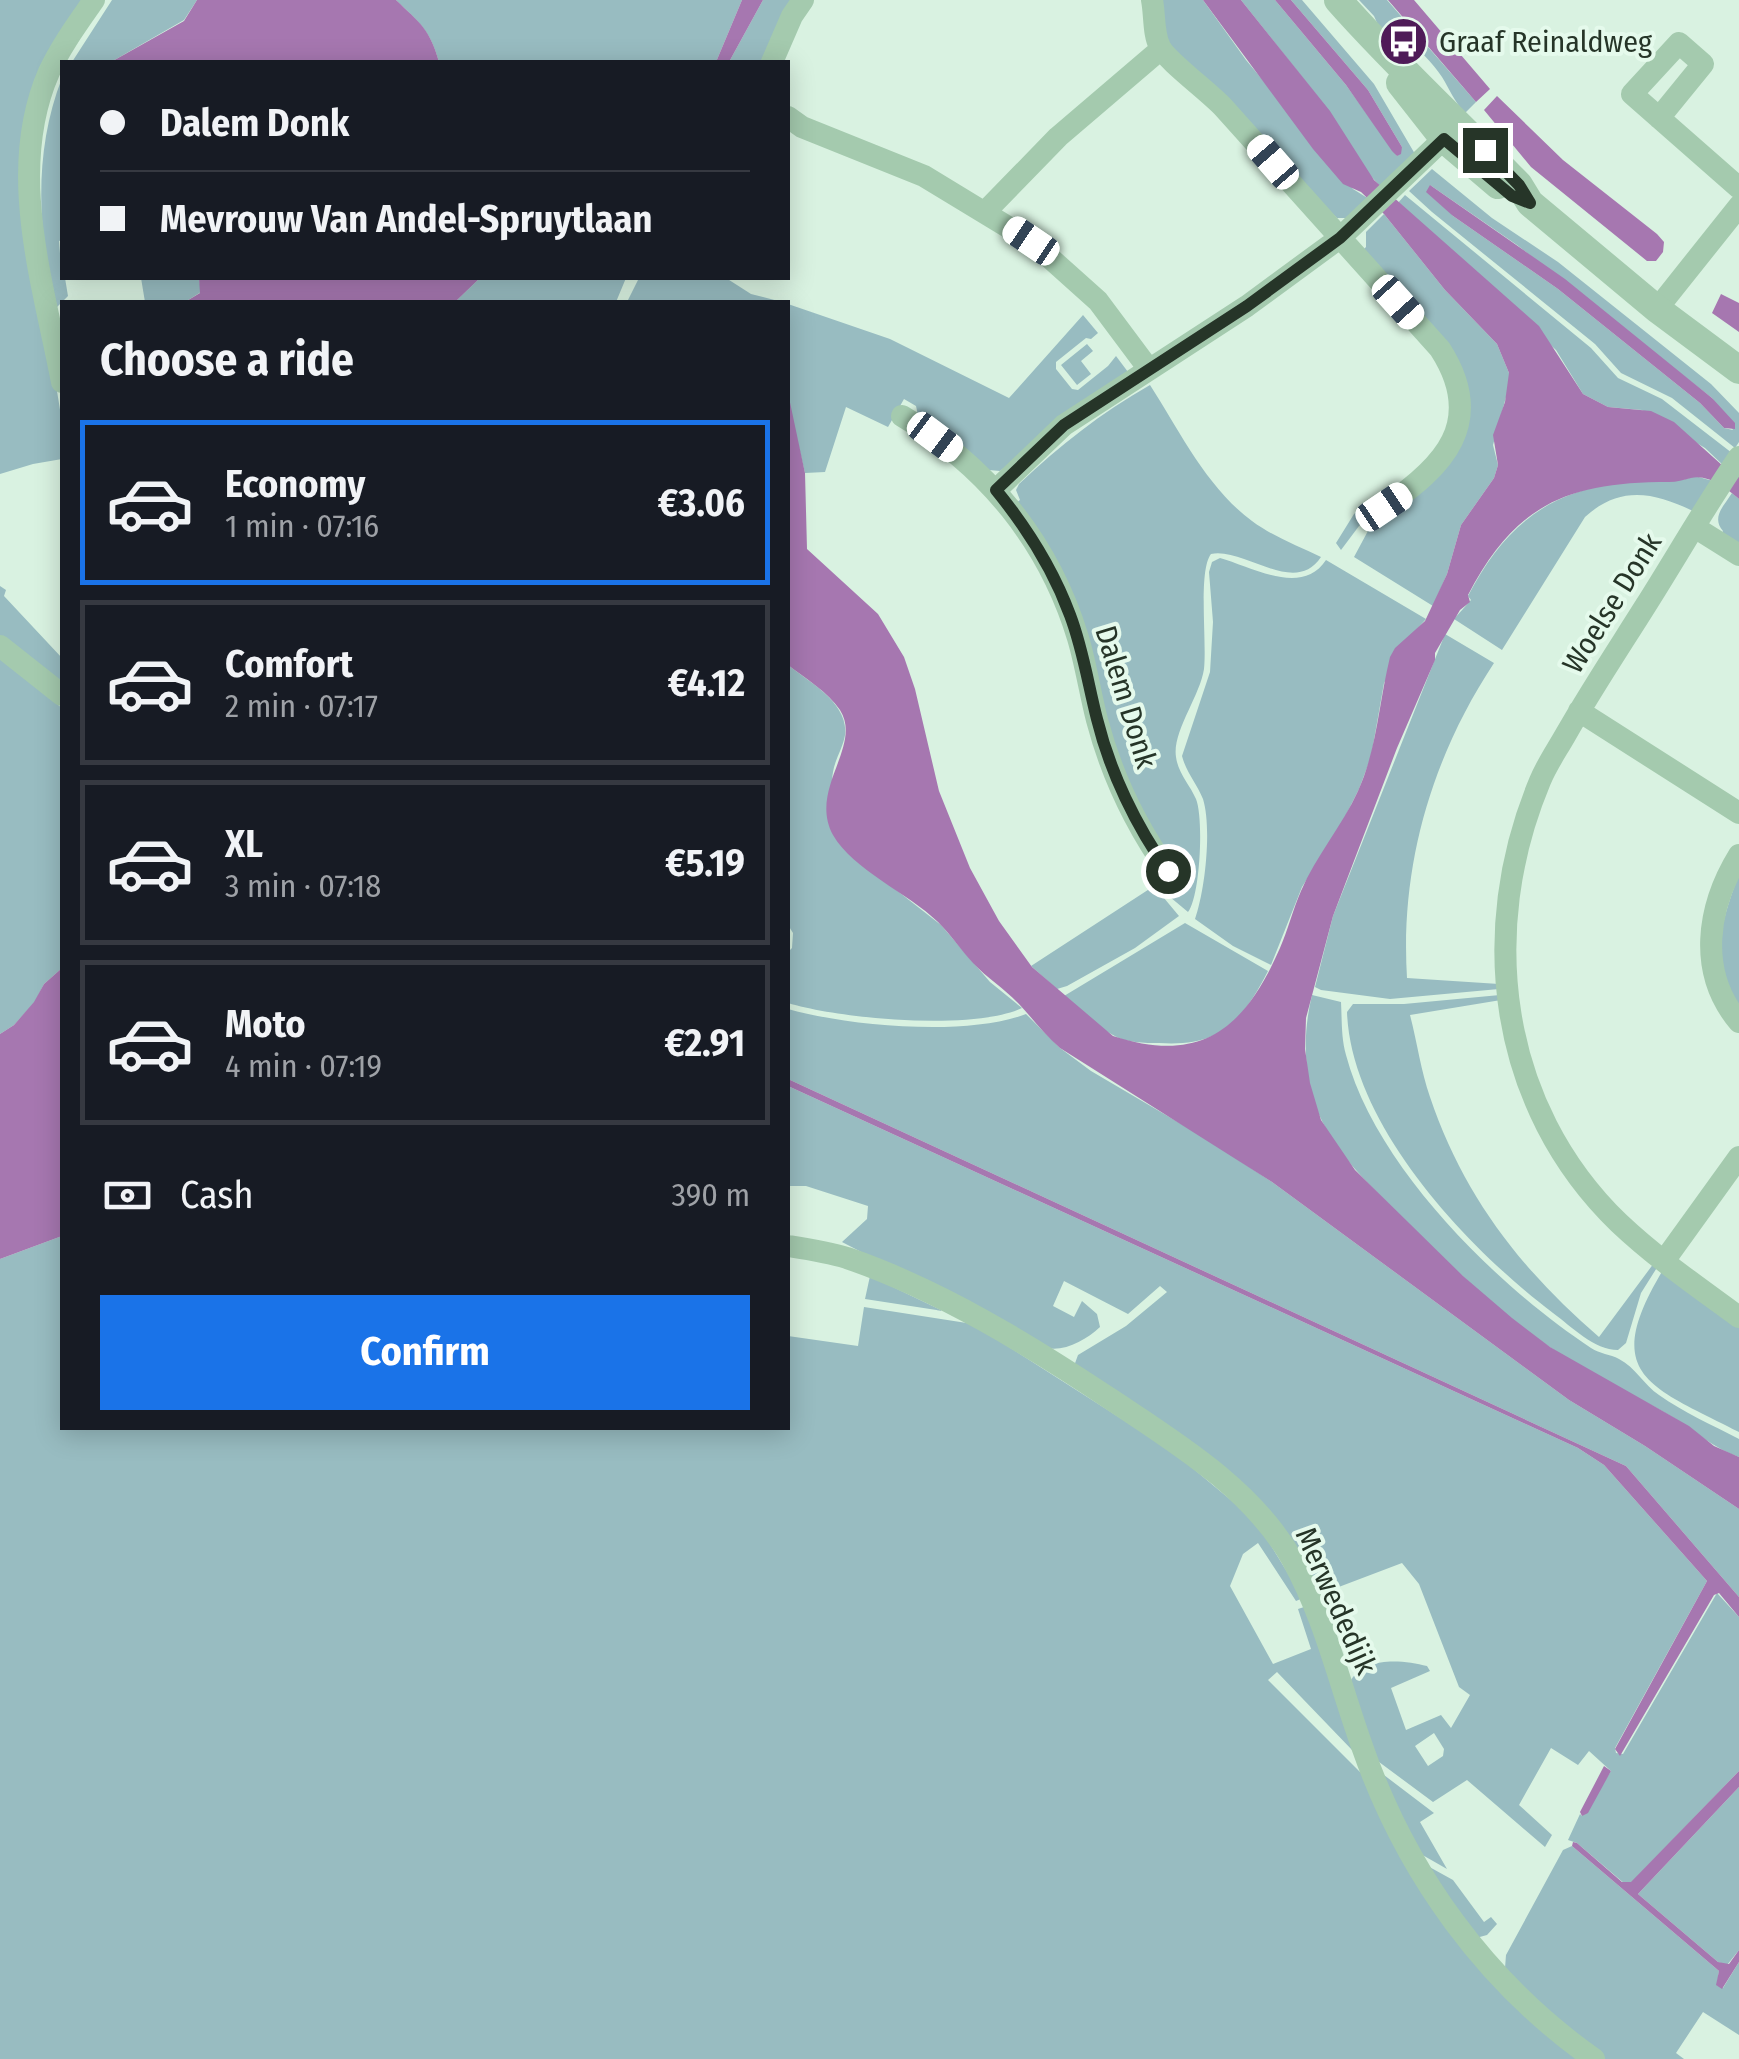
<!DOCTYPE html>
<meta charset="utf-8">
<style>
body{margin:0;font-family:"Fira Sans Condensed",sans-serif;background:#242831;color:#f1f3f6;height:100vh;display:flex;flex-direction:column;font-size:38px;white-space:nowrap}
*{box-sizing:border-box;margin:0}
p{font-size:32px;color:#9ea1a6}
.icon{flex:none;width:55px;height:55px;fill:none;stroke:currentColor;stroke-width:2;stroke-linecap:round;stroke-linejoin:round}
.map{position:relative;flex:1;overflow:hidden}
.panel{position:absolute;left:60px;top:300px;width:730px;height:1130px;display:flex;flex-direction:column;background:#171b24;border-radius:0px;box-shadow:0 5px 25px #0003}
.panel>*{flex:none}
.hud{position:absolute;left:60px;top:60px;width:730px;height:220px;border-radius:0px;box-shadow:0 5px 25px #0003;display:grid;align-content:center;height:220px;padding:0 40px;background:#171b24}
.end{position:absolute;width:45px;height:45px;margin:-22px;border:12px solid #263528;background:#fff;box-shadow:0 0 0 5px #fff}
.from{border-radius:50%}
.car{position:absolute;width:30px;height:60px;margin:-30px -15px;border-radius:12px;box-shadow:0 0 8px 2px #0007;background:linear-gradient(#fff 24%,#345 0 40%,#fff 0 76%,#345 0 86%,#fff 0)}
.hud b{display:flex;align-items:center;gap:35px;height:95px;font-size:38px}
.hud b+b{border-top:2px solid #363941}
.hud i{width:25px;height:25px;background:#f1f3f6}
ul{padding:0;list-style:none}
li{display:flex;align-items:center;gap:30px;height:165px;margin:0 20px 15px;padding:0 20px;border:5px solid #363941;border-radius:0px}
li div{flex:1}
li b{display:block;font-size:38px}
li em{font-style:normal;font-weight:700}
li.on{border-color:#1a73e8}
li>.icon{width:90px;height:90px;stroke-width:1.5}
h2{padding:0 40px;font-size:45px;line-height:120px}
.pay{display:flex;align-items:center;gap:25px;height:110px;padding:0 40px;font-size:38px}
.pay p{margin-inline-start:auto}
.button{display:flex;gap:20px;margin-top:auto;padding:20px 40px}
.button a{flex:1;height:115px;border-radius:0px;background:#1a73e8;color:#fff;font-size:40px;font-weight:700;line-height:115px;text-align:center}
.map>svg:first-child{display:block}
</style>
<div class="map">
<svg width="1739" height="2059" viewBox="0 0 1739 2059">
<rect width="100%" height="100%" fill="#d9f2e1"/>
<path fill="#98bcc1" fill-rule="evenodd" d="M0,0H87L29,110L45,317L62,422V459L33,464L0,474Z
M112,0H197L184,20L111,62H72Z
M396,0H742L716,62H439C430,30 420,23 396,0Z
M763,0H792L764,62H729Z
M1160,0H1203L1246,60L1353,189L1369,199L1347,218H1337L1167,44Z
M1241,0H1275L1346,85L1397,156L1402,147L1368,90L1291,0H1302L1374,84L1415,154L1381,187L1367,172L1329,111Z
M1359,0H1387L1476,102L1465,113C1454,101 1450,90 1442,77C1432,62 1419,50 1407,38L1400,43L1383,36L1374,16Z
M62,78V240L59,241L62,278H65L68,296L55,309C38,232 33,152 62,78Z
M1432,169L1492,218L1558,262L1711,384L1739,413V442L1735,448L1672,398L1621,373L1595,344L1432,212L1409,191ZM1430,185L1517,245L1712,398L1733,430L1724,428L1700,403L1558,289L1453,216Z
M1405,195L1591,348L1618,378L1662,399L1732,453L1724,466L1705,448L1642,410L1608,407L1583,394L1556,350L1397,204Z
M1384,214L1445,290L1497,344L1509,373V386L1493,445L1498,465L1494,478L1461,525L1447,574L1433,606L1354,557L1369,529L1413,496L1467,395L1362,251L1366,247V232Z
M141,278H199L201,292L185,302H145Z
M480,278H626L616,302H455Z
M639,278H726L751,294L782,302H627Z
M788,304L890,339L1009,398L1083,315L1098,333L1091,339L1086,338L1056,362V369L1072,389L1078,390L1108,366L1116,356L1128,372L1000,471L989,470L918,415L916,406L904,399L888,427L846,407L825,472L805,473L789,405Z
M1087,344L1093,351L1081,361L1091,374L1077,385L1061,365Z
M1150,385C1179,430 1207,488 1252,521C1272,536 1298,546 1321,557C1295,597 1244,547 1211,554C1198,571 1207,641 1204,669C1200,696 1172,732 1176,757C1178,773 1190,785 1196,799C1204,819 1200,897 1188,912L1170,897L1160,882L1181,868L1174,856L1165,854L1137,803L1016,503L1020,500L1016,490L1019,484C1060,445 1101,413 1150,385Z
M1695,476L1713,481L1695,512C1656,493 1621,484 1585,517L1502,650L1454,619L1471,600L1468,596C1503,528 1548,490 1625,482C1650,479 1672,485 1695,476Z
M1732,493L1739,499V547L1721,535L1723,531C1711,517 1724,506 1732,493Z
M1374,498L1379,508L1359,526L1341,550L1336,543L1354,514Z
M1220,558C1252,567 1302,597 1326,560L1426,619L1408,639L1384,683L1371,757L1359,789L1340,827L1302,887L1271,965L1233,946L1195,919C1205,891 1212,828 1203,799C1197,784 1186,772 1182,756L1210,672L1213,622L1209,572L1212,562Z
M0,586L6,590L4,596L62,658V691L0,641Z
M1445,634L1494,663C1432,757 1400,865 1407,978L1499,984V989L1390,999L1321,990L1315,987L1333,916Z
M0,659L62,708V968L44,984L35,1002L14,1025L0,1034Z
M788,665C809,682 849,703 845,735C843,748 835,759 833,772C829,790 841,830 845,850L941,925L990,982L1022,1008C972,1031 841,1019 788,1003V952L792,948L793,933L788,925Z
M1739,874V1009C1708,961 1721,922 1739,874Z
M1154,886L1179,916L1135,948L1067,986L1057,989L1031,966Z
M1185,923L1268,971C1241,1023 1220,1047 1159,1043C1145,1043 1126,1043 1113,1035C1095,1026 1079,1009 1064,996Z
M1312,995L1341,1002C1342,1020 1341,1037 1346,1055C1375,1166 1498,1287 1591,1348C1600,1354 1610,1354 1619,1359C1635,1367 1644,1385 1659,1395C1683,1412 1712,1425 1739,1439V1457C1714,1449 1696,1431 1674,1418C1633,1394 1588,1373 1548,1346C1494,1309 1446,1261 1400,1215C1371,1186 1340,1158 1322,1121C1303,1082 1302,1036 1312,995Z
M1500,995L1501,1000L1410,1015C1417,1042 1421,1071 1430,1097C1463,1195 1521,1270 1599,1337L1654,1263L1658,1266L1641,1293L1626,1343L1618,1350C1594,1350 1572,1327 1553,1313C1467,1248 1351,1125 1347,1012L1353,1004H1404Z
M788,1009C848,1026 967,1037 1026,1014L1060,1048L1091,1071L1205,1138L1272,1182L1569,1400L1645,1446L1739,1509V1597L1626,1466L788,1079Z
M788,1086L1578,1448L1604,1465L1707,1581L1615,1748L1616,1753L1623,1754L1717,1593L1739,1617V1771L1632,1882L1625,1884L1577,1843L1568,1840L1580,1814L1582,1816L1611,1771L1589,1751L1578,1765L1551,1748L1519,1805L1552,1835L1545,1847L1467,1780L1433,1802L1375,1759L1351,1680C1366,1656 1403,1660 1427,1666L1430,1671L1391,1688L1406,1730L1441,1715L1451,1728L1470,1695L1459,1687L1419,1584L1402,1563L1315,1596L1289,1537L1074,1366L1078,1355L1126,1326L1167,1292L1160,1286L1128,1314L1064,1281L1053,1306L1074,1317L1082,1301L1097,1314L1100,1327C1086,1340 1065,1352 1046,1348L842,1242L867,1219L868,1206L806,1186H788ZM1434,1733L1444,1749L1443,1756L1428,1766L1415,1746Z
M62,1236V1428H788V1336L858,1346L864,1307L973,1324L1172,1451L1256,1521L1303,1598L1296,1601L1258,1543L1243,1554L1230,1586L1273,1664L1311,1649L1298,1609L1307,1606L1353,1751L1277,1672L1268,1680L1366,1778L1393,1835L1577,2059H0V1259Z
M1663,1270L1739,1325V1432C1650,1386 1599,1376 1663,1270Z
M870,1276L943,1311L865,1299Z
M1380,1772L1434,1813L1420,1822L1447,1869L1419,1853Z
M1739,1787V1950L1727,1965L1718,1962L1638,1894Z
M1572,1846L1719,1971L1717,1985L1723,1988L1739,1962V2035L1703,2012L1676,2053L1684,2059H1605L1558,2022L1505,1968L1506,1955L1563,1850Z
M1424,1864L1453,1880L1484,1922L1491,1917L1497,1924L1487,1935L1476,1938Z"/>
<path fill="#a677b0" d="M197,0H396C420,23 430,29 439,62H111L184,21Z
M742,0H763L729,62H716Z
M1203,0H1241L1330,111L1374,180L1539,326L1583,394L1608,407L1651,411L1674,422L1723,466L1739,475V499C1726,488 1708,474 1691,478C1683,480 1677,482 1669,482C1569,482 1516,503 1468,595L1470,602L1460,610L1435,653V660L1397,748L1333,916L1306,1018L1305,1049L1310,1083L1321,1120L1355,1170L1463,1276L1512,1318L1550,1347L1689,1426L1714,1446L1739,1457V1509L1645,1446L1569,1400L1272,1182L1060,1048C1044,1034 1033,1019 1019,1004C1005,989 987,978 973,963C961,950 951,935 938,922C908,893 853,870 833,835C808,789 863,746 840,710C828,692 805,678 788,665V393L805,473L807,549L878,614L904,657L915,689L939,791L970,868L999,921L1032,967L1113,1036C1202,1065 1245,1028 1280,948C1288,930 1293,909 1301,891C1316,856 1342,826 1358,791C1377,749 1379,702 1390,657L1395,648L1425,621L1447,574L1461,525L1494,478L1498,465L1493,435L1505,402L1509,373L1497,344L1445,290L1384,214L1361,192L1343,184L1313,149Z
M1275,0H1291L1368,90L1402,147L1401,154L1397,156L1392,151L1346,85Z
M1388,0H1414L1490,89L1476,102Z
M1497,96L1563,160L1657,234L1664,242L1663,252L1656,261H1647L1531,167L1484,110Z
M1430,185L1565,279L1712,398L1735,423V429L1724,428L1700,403L1558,289L1453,216L1426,192Z
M199,278H480L455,302H185L200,293Z
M1721,294L1739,303V332L1712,313Z
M62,968V1236L0,1259V1034L14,1025L34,1002L44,984Z
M788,1079L1626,1466L1739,1597V1617L1719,1593L1714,1595L1620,1756L1615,1749L1707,1581L1604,1465L1578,1448L788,1086Z
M1604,1766L1611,1771L1588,1813L1582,1816L1580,1812Z
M1739,1771V1787L1638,1894L1718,1962L1729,1964L1739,1950V1962L1722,1989L1716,1985L1719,1971L1572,1846L1573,1842L1577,1843L1622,1882H1631Z"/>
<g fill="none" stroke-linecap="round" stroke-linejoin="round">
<path stroke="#a4caae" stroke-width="22" d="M1152,0C1155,15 1153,34 1160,47C1166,60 1209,92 1223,107L1440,349C1487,422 1444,467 1384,507
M772,62L792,16L803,0
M788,117L802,127L924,176L1031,241L1098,301L1148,368
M1659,118L1703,64L1679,43L1632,94L1739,188
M986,211L1058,137L1161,49
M1657,309L1739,206
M62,382C43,282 6,170 49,72C61,46 78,23 94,0
M902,416C987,466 1049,542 1078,638C1086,665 1090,693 1097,720C1111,773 1136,826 1168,871
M1739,457C1706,505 1677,556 1646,605C1619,648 1591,690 1566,734C1557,750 1547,764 1540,781C1477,931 1498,1106 1619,1223C1656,1258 1698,1287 1739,1317
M996,490L1064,425L1247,306L1341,237L1455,128
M1696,528L1739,555
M0,646L62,695
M1579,711L1739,813
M1739,855C1707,907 1697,972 1739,1022
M788,1246C807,1249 827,1252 847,1258C940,1290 1031,1346 1112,1400C1178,1444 1252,1489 1292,1559C1325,1618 1340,1686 1363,1749C1407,1874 1486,1983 1594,2059
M1664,1261L1739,1157"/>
<path stroke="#a4caae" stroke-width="28" d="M1338,0C1395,65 1459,123 1519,185L1530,203L1657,309L1739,370
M1400,83L1444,139L1498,185"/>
</g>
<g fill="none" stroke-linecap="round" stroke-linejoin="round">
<path stroke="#263528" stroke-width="12" d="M1168,871C1136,826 1110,772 1097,719C1088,684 1083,649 1070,615C1053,569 1027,528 996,490L1064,425L1247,306L1340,238L1444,139L1512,196L1530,203L1519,185L1485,150"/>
</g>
<defs>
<symbol id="bus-disc" viewBox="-11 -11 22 22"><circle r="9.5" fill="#4f1b58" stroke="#e5faec"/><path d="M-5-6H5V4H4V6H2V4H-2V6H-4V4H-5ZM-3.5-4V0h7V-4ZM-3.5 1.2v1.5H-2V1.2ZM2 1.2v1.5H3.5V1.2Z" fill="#fff"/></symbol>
</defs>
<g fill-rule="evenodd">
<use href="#bus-disc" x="1376" y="14" width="55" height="55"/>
</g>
<g text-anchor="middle" stroke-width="8" stroke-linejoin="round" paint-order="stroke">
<g font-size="30" fill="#263528" stroke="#e5faec" text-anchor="start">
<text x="1439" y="52">Graaf Reinaldweg</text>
</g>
<g font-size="30" fill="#263528" stroke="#e5faec">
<text transform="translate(1612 603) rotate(-58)" y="10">Woelse Donk</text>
<text transform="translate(1126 697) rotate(73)" y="10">Dalem Donk</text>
<text transform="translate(1336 1601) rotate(66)" y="10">Merwededijk</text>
</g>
</g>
</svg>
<i class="end from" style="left:1168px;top:871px"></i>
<i class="end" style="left:1485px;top:150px"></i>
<i class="car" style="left:1273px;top:162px;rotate:319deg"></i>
<i class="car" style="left:1031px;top:241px;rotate:304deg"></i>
<i class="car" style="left:1398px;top:302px;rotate:138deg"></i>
<i class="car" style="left:935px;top:437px;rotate:127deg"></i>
<i class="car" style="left:1384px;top:507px;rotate:56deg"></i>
<div class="hud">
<b><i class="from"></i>Dalem Donk</b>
<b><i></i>Mevrouw Van Andel-Spruytlaan</b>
</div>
<section class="panel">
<h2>Choose a ride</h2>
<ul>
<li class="on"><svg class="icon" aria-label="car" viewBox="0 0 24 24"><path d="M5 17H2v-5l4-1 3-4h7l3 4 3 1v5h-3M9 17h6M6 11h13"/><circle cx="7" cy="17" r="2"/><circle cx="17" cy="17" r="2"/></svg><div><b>Economy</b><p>1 min · 07:16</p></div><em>€3.06</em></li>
<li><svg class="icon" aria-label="car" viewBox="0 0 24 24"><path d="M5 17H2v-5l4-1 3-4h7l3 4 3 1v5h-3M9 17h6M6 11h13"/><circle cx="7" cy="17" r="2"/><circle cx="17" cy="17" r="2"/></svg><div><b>Comfort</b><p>2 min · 07:17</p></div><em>€4.12</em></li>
<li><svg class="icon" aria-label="car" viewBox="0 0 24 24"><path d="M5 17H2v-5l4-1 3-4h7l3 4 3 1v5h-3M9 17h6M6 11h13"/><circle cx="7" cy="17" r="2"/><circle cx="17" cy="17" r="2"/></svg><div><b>XL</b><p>3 min · 07:18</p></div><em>€5.19</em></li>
<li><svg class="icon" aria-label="car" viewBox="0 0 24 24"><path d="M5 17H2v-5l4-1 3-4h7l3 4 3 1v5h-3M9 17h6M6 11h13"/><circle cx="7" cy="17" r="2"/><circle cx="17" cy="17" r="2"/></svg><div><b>Moto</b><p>4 min · 07:19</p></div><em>€2.91</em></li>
</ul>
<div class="pay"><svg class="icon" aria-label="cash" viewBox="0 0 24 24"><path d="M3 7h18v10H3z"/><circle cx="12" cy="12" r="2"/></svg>Cash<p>390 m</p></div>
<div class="button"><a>Confirm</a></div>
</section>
</div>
